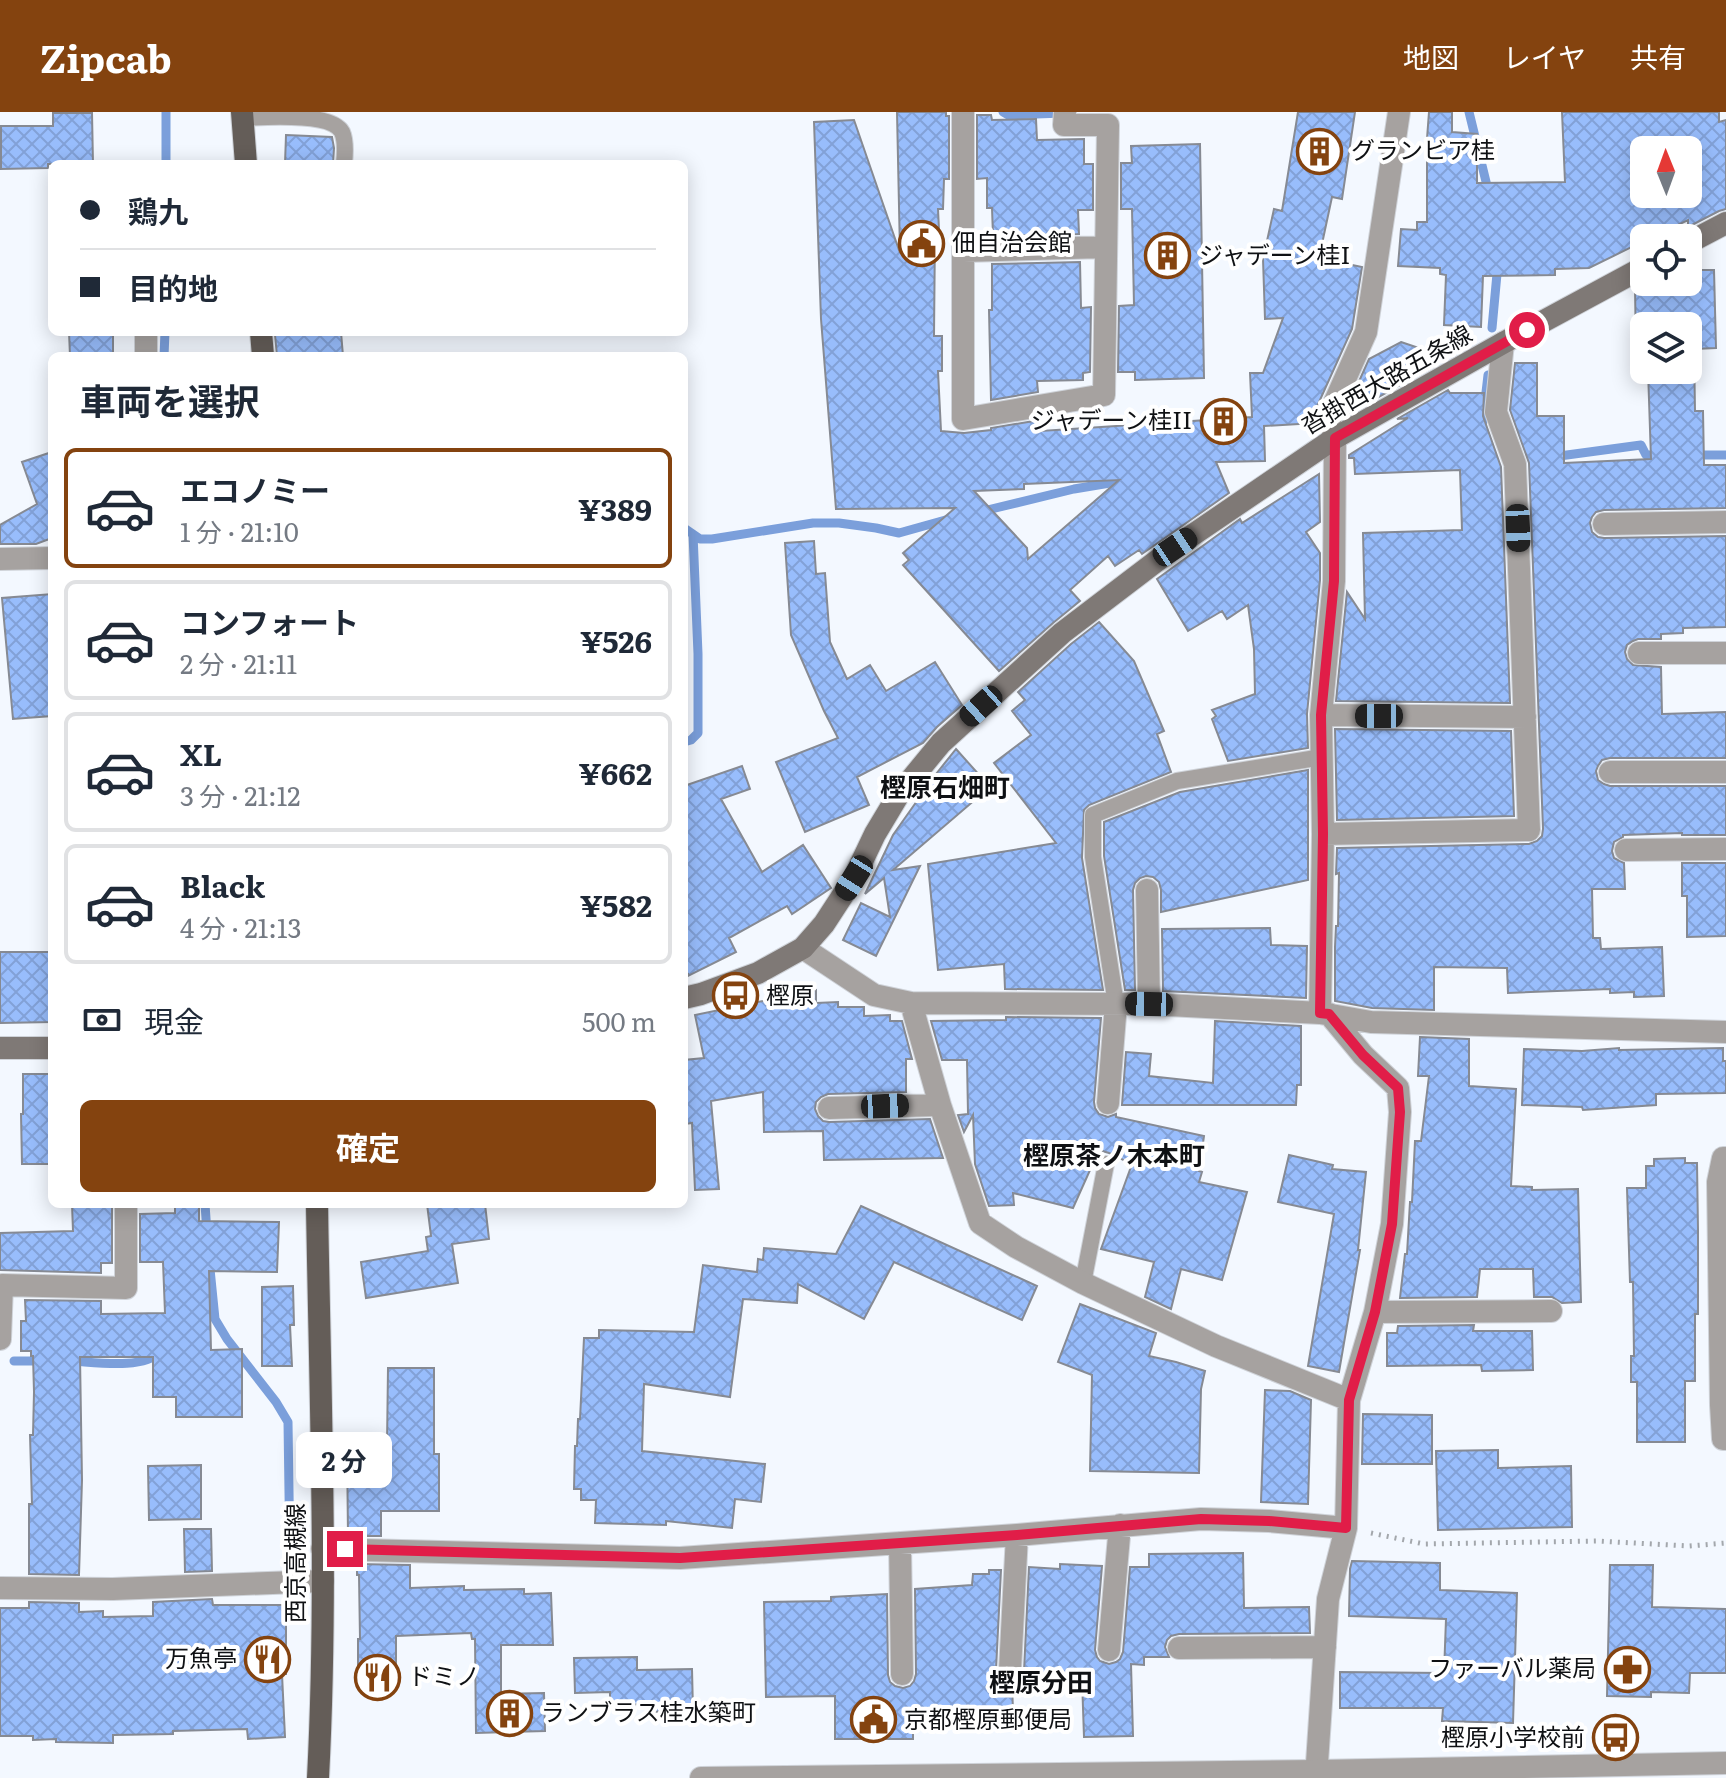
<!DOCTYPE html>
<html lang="ja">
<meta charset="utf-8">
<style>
body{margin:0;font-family:Literata,"Noto Sans JP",serif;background:#f2f2f3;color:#1f2937;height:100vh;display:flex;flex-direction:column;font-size:30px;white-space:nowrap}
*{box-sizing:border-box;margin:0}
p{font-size:26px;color:#747a83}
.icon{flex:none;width:44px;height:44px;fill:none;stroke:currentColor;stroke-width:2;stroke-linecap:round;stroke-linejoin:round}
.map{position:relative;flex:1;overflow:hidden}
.side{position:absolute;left:48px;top:240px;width:640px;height:856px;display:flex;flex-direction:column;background:#fff;border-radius:12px;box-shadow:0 4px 20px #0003}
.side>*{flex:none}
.banner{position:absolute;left:48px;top:48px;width:640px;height:176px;border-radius:12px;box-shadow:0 4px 20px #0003;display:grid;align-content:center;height:176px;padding:0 32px;background:#fff}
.needle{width:52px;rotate:359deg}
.buttons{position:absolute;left:1630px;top:24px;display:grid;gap:16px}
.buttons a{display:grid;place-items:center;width:72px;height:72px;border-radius:12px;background:#fff;box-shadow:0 4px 20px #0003;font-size:40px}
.end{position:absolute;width:36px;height:36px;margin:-18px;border:10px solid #e11d48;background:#fff;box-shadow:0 0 0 4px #fff}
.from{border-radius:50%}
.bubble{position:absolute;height:56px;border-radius:12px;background:#fff;box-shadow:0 4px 20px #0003;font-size:26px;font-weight:700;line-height:56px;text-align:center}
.car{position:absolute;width:24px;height:48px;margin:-24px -12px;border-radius:10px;box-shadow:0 0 6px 2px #0007;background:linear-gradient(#222 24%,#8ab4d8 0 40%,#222 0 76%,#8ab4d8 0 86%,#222 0)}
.banner b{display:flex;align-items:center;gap:28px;height:76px;font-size:30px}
.banner b+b{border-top:2px solid #e0e1e3}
.banner i{width:20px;height:20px;background:#1f2937}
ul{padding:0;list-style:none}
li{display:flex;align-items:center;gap:24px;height:120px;margin:0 16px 12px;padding:0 16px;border:4px solid #e0e1e3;border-radius:12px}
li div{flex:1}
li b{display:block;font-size:30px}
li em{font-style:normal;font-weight:700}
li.current{border-color:#84430f}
li>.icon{width:72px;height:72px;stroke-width:1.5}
h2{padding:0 32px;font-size:36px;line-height:96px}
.pay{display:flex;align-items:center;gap:20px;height:88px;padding:0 32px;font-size:30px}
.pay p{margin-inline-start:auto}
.button{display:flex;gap:16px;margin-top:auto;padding:16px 32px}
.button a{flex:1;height:92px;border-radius:12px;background:#84430f;color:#fff;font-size:32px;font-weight:700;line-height:92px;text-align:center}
header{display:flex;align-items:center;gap:48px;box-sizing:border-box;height:112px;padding:0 40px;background:#84430f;color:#fff}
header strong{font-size:38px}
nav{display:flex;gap:44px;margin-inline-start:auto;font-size:28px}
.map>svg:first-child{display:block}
</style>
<header>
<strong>Zipcab</strong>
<nav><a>地図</a><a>レイヤ</a><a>共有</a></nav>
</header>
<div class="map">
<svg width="1726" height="1666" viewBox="0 0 1726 1666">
<defs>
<pattern id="building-cross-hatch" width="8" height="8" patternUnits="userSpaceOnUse" patternTransform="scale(2)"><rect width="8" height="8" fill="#98bdfc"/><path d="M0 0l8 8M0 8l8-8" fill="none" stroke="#82a1d7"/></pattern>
</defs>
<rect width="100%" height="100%" fill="#f3f8ff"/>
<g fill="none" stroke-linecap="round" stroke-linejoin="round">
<path stroke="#7b9fdb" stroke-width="9" d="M1003,0L1008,3L1063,1
M1469,0L1489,82
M166,52V0
M1492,216L1498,151
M164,244L165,220
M1482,315L1488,263
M1693,343H1726
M1552,345L1641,333L1646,343H1662
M979,400L1074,377L1128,368
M684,416L700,427H712L813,411H839L876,416L899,421L949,407
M684,630L691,628L698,621V542L693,422
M205,1092L207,1121
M209,1147L215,1207L227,1227L276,1290L288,1310L290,1449
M14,1249H43
M70,1249C94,1250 143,1258 160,1240"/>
</g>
<path fill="url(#building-cross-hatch)" stroke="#868a93" stroke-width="2" fill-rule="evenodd" d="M897,0H946V4H949V67H944L943,97H938L939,118H935L934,224H942V259H938L941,319L964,321L991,318V316L1040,308L1041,319L1252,305L1250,261H1263L1283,206L1265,207L1263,147L1274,97L1282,99L1298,0H1355L1342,87L1332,85L1319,146L1362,155L1352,217L1315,299V311L1264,314L1265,349L1216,350L1229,381L1142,442L1139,438L1115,454L1108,444L1070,478L1080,489L1053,511L999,559L903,453L909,448L903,441L955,396L836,397L821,207L814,10L854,8L900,141ZM1119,368L1028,447L1027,436L974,379L1024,377V372Z
M1429,0H1452V20L1477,22V71L1565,70L1562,0H1719V10L1726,8V97L1719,99L1688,115V108L1651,126H1644V129L1589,156L1555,157V163L1483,164L1481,215L1444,213L1446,163L1440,162V156L1398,154L1401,117L1417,118V110H1427V40H1426ZM1644,38H1688V82H1644Z
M53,1H92L93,52H48V56L1,57V14H53Z
M977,3H991L992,8L1036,7L1037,28L1084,27V52H1093V98H1078L1079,122L993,124L992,96H987V66L977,67Z
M286,23L332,25L334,36L333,52H285Z
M1200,32L1204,266L1135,268V260H1118L1119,194L1134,193L1132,97H1121V51H1132L1131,34Z
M1080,150L1081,196L1091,195L1090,260L1083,261V268L1037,269L1038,280L991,288L989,198H992V152Z
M1688,158H1714L1716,236L1694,237L1695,299H1703L1704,353H1726V396L1604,398L1596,400L1592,405L1590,411L1592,420L1598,425L1604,426L1726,424V515L1683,516V521L1661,522V527H1638L1633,529L1627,533L1625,540L1627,547L1633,553L1661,555L1662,602L1726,600V646H1610L1602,648L1598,654L1596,659L1598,668L1604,672L1610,674H1726V723H1682V721L1623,723V725L1614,730L1612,739L1614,746L1624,751L1625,777H1592L1593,826H1600L1601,837L1662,835L1664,884L1634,885V880L1610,881V877L1508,881L1507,856L1434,855V898L1372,896L1335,889V835L1336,814H1338L1339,761L1336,762L1337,736L1529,732L1537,729L1542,724L1543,717L1529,351L1510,298L1515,251H1537V304H1564V351L1651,347L1648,258H1688V214H1644V237H1636L1635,176L1646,170H1688Z
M69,220H113V244H70Z
M317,220H341L343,244H277L275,223Z
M1401,230L1425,238L1434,254L1343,305L1369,247Z
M1448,278L1450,281H1484L1483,304L1501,355L1510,591L1336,589L1347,480L1365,507L1363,421L1462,418L1460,358L1355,362L1354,346H1349V343L1408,306L1397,307Z
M52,340V426L36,432H0V413L37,392L22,350Z
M1319,362L1320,410L1306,420L1320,441V468L1307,602L1308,636L1228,649L1212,607L1216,604L1212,598L1255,582L1254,537L1248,493L1227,507L1222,499L1188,519L1157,467L1240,407L1242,411Z
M814,429L816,462L825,461L830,530L847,567L870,553L886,579L935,550L962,593L937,615L923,631L857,665L869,693L805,720L776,650L838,626L824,599L791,523L785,431Z
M52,482V604L13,607L2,486Z
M1099,510L1134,549L1164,619L1157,622L1171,660L1089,693L1084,698L1082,746L1103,878L1005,877L1004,852L938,858L928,752L1056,731L994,651L1031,623L1012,599L1025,588L1018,580L1071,532Z
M1335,617L1511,619L1514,704L1337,708Z
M956,637L990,675L893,758L920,754L876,844L843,828L861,791L890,805L884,766L865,782L893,723L936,662Z
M742,654L750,677L721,687L762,760L803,733L831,776L792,802L787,794L729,826L736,840L688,864V862L684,863V674Z
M1308,658V768L1161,800V778L1159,770L1153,765L1146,764L1140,766L1135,771L1133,778L1135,878H1125L1104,744V710L1180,680Z
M1682,751H1726V824L1687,825V784H1682Z
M1270,816L1271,833L1307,834L1306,886L1163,879L1162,817Z
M0,840H52V910L0,911Z
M816,878V891L838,890V895H864V904L890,903V909H902L912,947H906V980L828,982L821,985L816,990L815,997L818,1004L823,1009L829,1010L930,1007L943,1046L824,1048L823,1019L764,1020L763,980L711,989L719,1077L695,1078L692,1011L684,1012V948L704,946L695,903Z
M1006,905L1101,906L1094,990L1095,996L1099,1002L1108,1005L1116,1002V1005L1204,1024L1199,1059L1202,1060L1199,1070L1247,1080L1222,1168L1181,1157L1171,1197L1145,1185L1154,1150L1101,1137L1132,1052L1109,1041L1099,1038L1073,1096L1013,1081L1014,1093L989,1094L975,1052L973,1003L964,1020L958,1003L968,1002L967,948H942L931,909L1006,908Z
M1215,909L1301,914V973H1297L1296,993H1122L1126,940L1151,942L1149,964L1213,971Z
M1420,925L1469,927V974L1516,977L1511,1074L1532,1075V1078L1578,1077L1581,1190L1562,1191L1552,1185H1534L1533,1157H1480L1477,1185L1400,1186L1405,1142H1407L1410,1090H1412L1415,1029H1421L1429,964H1418Z
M1619,936V938L1723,936V949H1726V981L1656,982V993L1583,998L1582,995L1522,993L1524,937L1582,939Z
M23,962H52V1052H22L21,1002H23Z
M1289,1043L1333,1053L1332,1057L1366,1060L1358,1138H1360L1339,1260L1308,1254L1334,1102L1278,1090Z
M1685,1046V1051H1697L1698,1117V1202H1695V1269H1685V1330H1637V1270H1631V1244H1634L1633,1170H1630L1627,1076H1646V1054H1654V1047Z
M72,1092H112V1151H101V1161L0,1158V1121L73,1119Z
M175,1092H199V1109L279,1110L277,1160L209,1159L211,1238L242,1237V1305H176V1285H153V1245H80L82,1368L79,1463L29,1462V1392H32L30,1323H33L34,1280L33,1244H31V1239H21V1209H26L25,1188L101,1189V1202L165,1201L163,1150H140V1102L175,1101Z
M427,1092H485L489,1127L452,1132L458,1171L366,1186L361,1150L428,1139L426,1125L431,1124Z
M861,1094L1037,1174L1022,1208L894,1150L864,1207L798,1172L797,1191L743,1187L730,1285L644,1272L642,1339L765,1352L761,1390L735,1387L732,1416L666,1409V1413L595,1411L596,1388H581V1377H574L575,1334H577L578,1307H580L584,1226H599V1218L694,1220L703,1153L757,1160L758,1147L763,1148L764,1136L836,1142Z
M293,1174L294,1213H290L292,1254H262V1175Z
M1080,1192L1156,1221L1149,1244L1176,1250L1205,1259L1201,1277L1199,1361L1090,1359L1092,1263L1058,1250Z
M1474,1213L1473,1219H1532L1533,1258L1482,1259L1481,1253L1387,1254V1221H1397L1398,1214Z
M388,1256H434V1342H439V1399H381V1424H348L347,1333H387Z
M1265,1278L1290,1279L1311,1288L1308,1392L1261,1390Z
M1363,1302L1432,1303V1352H1362Z
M1498,1338V1356L1571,1354L1572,1415L1438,1418L1436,1339Z
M201,1353V1407L149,1408L148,1354Z
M184,1417H211L212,1459L185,1460Z
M1243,1441L1244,1496L1309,1495L1310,1521L1179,1522L1171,1524L1167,1528L1165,1535L1169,1545H1144V1553L1131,1552L1133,1624L1084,1625L1082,1567H1020L1024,1559L1029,1455L1060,1457V1452L1102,1454L1095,1538L1097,1545L1100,1549L1109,1552L1116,1550L1120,1547L1123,1540L1130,1455H1149V1442Z
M1352,1449L1440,1451V1478L1517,1481L1513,1611L1442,1609L1443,1596H1340V1560L1444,1561L1446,1507L1349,1504L1350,1457Z
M357,1452L410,1453V1476L464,1474V1478L524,1477V1482L551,1481L553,1533H501V1582L544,1581L545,1619L476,1621L475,1527H472L471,1521L396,1524V1572L358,1573V1527H360L359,1463H357Z
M1610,1453H1653L1652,1495L1726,1497V1561H1690L1689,1581L1651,1580V1585L1607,1584Z
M989,1458H1001L996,1558L997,1564L1002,1569L1012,1571L1013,1599L976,1600V1609L913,1610V1627H835V1584L766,1585L764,1490L831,1489V1485L887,1482L888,1563L890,1570L895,1574L903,1576L910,1574L914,1569L916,1562L915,1477L972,1473L973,1462H989Z
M212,1487L213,1493H286V1562H282L285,1625L248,1627L247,1617L173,1619V1622L113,1623V1631L56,1630V1627L33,1628V1624H0V1496H29V1490L79,1491V1500L103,1499V1505L153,1504V1490Z
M637,1545V1558L692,1557L693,1599L647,1600V1592L610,1593V1580L575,1581L574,1546Z"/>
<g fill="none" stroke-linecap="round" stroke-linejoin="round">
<defs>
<path id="service" d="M242,6C263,5 331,0 342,20C346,29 345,43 344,52
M1116,892L1093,745V703L1177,669L1322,645
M1083,1171L1106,1052"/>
<path id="minor" d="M963,0V307L1104,283L1108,13H1064L1065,0
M964,139L1105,135
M146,220V244
M1604,412L1726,410
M0,447L52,446
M1639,541H1726
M1321,603L1525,605
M1610,660H1726
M1323,722L1529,718L1515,352L1496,300L1503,231
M1626,738L1726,737
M1147,778L1149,892
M803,836L874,883L911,891L1149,892L1320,901L1371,910L1726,920
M911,891L940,993L980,1111L1016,1135L1083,1171L1216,1234L1349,1288
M1320,901L1323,722L1321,603L1334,469L1335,326L1328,305L1366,220L1399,0
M1329,902L1363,943L1398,976L1400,1000L1392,1112L1375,1200
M1108,991L1116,892
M829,996L940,993
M1726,1046H1723L1718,1070L1721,1293L1723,1327H1726
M0,1227L2,1173L126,1176V1092
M900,1431L902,1562
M322,1437L680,1446L1017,1423L1201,1407L1269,1409L1346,1416
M0,1476L113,1477L323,1469
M1179,1536L1325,1535
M1109,1538L1120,1413
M1010,1558L1017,1423
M1316,1666L1328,1487L1346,1416L1349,1288L1375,1200L1551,1199"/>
<path id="tertiary" d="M701,1666L1316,1659L1726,1651"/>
<path id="secondary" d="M1688,131L1726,111
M684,886L701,882L758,861L803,836L824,812L854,766L875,722L899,682L941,631L1062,521L1175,435L1335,326L1503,231L1644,155
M0,936H52"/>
<path id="primary" d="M242,0L246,52
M261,220L263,244
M317,1092C320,1283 328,1475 318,1666"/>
</defs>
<use href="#service" stroke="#cfd3d9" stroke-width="18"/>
<use href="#minor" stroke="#cfd3d9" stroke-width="24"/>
<use href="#tertiary" stroke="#cfd3d9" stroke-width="24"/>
<use href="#secondary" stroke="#cfd3d9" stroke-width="24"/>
<use href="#primary" stroke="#cfd3d9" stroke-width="24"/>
<path stroke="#a3a7ac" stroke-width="5" stroke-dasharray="2 6" stroke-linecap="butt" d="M1371,1421L1424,1432L1597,1429L1689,1434L1726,1431"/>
<use href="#service" stroke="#a6a2a0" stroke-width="16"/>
<use href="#minor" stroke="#a6a2a0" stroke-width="22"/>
<use href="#tertiary" stroke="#a6a2a0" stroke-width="22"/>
<use href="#secondary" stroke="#7f7976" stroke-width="22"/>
<use href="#primary" stroke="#645d58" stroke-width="22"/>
</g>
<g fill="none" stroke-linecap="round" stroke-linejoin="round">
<path stroke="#e11d48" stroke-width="10" d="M345,1437L680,1446L1017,1423L1201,1407L1269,1409L1346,1416L1349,1288L1375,1200L1392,1112L1400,1000L1398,976L1363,943L1329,902L1320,901L1323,722L1321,603L1334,469L1335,326L1527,218"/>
</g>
<defs>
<symbol id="building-ring" viewBox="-11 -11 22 22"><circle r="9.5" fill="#fff" stroke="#84430f" stroke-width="1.5"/><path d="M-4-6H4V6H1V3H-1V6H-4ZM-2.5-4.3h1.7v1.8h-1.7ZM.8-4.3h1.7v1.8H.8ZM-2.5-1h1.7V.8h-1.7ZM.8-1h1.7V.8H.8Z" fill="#84430f"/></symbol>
<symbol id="civic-ring" viewBox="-11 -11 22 22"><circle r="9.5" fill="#fff" stroke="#84430f" stroke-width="1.5"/><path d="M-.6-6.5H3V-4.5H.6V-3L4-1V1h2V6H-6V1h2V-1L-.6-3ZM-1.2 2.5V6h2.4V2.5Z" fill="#84430f"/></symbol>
<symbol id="bus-ring" viewBox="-11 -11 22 22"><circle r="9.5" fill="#fff" stroke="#84430f" stroke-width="1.5"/><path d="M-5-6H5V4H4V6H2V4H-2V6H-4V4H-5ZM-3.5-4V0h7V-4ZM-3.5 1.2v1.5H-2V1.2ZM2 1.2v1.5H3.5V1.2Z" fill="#84430f"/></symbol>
<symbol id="restaurant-ring" viewBox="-11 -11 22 22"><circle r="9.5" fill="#fff" stroke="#84430f" stroke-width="1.5"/><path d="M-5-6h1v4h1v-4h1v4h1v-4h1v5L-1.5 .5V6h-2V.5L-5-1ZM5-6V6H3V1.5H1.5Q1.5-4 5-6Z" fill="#84430f"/></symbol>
<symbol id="pharmacy-ring" viewBox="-11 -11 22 22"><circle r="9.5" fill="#fff" stroke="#84430f" stroke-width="1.5"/><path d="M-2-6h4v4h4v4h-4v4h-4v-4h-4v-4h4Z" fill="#84430f"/></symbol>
</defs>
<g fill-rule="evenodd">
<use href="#building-ring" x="1294" y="14" width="51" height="51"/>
<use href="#civic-ring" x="896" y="106" width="51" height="51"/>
<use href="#building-ring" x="1142" y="118" width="51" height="51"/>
<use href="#building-ring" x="1198" y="284" width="51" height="51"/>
<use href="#bus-ring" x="710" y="858" width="51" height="51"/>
<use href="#restaurant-ring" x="242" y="1522" width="51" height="51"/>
<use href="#pharmacy-ring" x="1602" y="1532" width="51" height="51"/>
<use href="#restaurant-ring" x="352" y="1540" width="51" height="51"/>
<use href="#building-ring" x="484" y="1576" width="51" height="51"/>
<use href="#civic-ring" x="848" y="1582" width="51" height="51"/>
<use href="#bus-ring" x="1590" y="1600" width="51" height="51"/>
</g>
<g text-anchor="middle" stroke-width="8" stroke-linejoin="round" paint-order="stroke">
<g font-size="24" fill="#0f1114" stroke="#fff" text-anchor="start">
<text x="1351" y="47">グランビア桂</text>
<text x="952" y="139">佃自治会館</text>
<text x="1199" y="152">ジャデーン桂I</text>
<text x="1192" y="317" text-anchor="end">ジャデーン桂II</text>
<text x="766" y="892">樫原</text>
<text x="237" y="1555" text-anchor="end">万魚亭</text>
<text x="1596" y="1565" text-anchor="end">ファーバル薬局</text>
<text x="408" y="1573">ドミノ</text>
<text x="541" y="1609">ランブラス桂水築町</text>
<text x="904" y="1616">京都樫原郵便局</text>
<text x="1585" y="1634" text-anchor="end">樫原小学校前</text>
</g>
<g font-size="24" fill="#0f1114" stroke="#fff">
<text transform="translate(1387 268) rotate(-30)" y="8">沓掛西大路五条線</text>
<text transform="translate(296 1451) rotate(-90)" y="8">西京高槻線</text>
</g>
<g font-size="26" font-weight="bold" fill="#0f1114" stroke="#fff">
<text x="945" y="685">樫原石畑町</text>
<text x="1114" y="1053">樫原茶ノ木本町</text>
<text x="1041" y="1580">樫原分田</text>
</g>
</g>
</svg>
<div class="buttons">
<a><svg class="needle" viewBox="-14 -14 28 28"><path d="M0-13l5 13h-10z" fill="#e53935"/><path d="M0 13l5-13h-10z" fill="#747a83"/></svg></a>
<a><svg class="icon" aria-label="locate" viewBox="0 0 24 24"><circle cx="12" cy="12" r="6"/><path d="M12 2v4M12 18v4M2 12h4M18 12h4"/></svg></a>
<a><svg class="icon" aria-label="layers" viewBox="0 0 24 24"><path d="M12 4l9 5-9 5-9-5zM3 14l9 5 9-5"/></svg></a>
</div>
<i class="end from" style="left:1527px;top:218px"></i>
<i class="end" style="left:345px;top:1437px"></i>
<div class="bubble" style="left:296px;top:1320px;width:96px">2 分</div>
<i class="car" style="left:1518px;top:416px;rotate:178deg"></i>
<i class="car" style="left:1175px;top:435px;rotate:56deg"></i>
<i class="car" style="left:981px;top:594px;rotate:228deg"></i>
<i class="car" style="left:1379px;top:604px;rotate:270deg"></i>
<i class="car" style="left:854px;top:766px;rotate:212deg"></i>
<i class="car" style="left:1149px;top:892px;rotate:271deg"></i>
<i class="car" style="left:885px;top:994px;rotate:88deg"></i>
<div class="banner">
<b><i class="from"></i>鶏九</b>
<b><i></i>目的地</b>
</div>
<section class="side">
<h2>車両を選択</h2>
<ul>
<li class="current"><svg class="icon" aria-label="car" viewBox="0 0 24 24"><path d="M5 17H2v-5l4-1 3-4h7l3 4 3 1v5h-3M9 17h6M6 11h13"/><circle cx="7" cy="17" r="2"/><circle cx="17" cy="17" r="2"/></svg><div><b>エコノミー</b><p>1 分 · 21:10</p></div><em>¥389</em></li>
<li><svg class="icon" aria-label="car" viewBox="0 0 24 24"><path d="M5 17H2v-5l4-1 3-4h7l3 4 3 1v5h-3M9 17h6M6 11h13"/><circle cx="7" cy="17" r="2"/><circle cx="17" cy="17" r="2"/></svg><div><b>コンフォート</b><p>2 分 · 21:11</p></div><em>¥526</em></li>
<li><svg class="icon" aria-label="car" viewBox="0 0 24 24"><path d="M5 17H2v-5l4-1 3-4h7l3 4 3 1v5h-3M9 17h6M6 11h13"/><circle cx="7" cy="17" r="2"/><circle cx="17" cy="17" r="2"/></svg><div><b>XL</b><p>3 分 · 21:12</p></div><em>¥662</em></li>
<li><svg class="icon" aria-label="car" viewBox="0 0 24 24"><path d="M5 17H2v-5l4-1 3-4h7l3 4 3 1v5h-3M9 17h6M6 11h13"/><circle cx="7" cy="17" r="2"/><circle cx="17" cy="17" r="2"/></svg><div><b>Black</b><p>4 分 · 21:13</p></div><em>¥582</em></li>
</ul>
<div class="pay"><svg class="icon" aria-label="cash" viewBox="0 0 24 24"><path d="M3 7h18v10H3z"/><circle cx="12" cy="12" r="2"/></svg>現金<p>500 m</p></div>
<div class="button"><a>確定</a></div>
</section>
</div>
